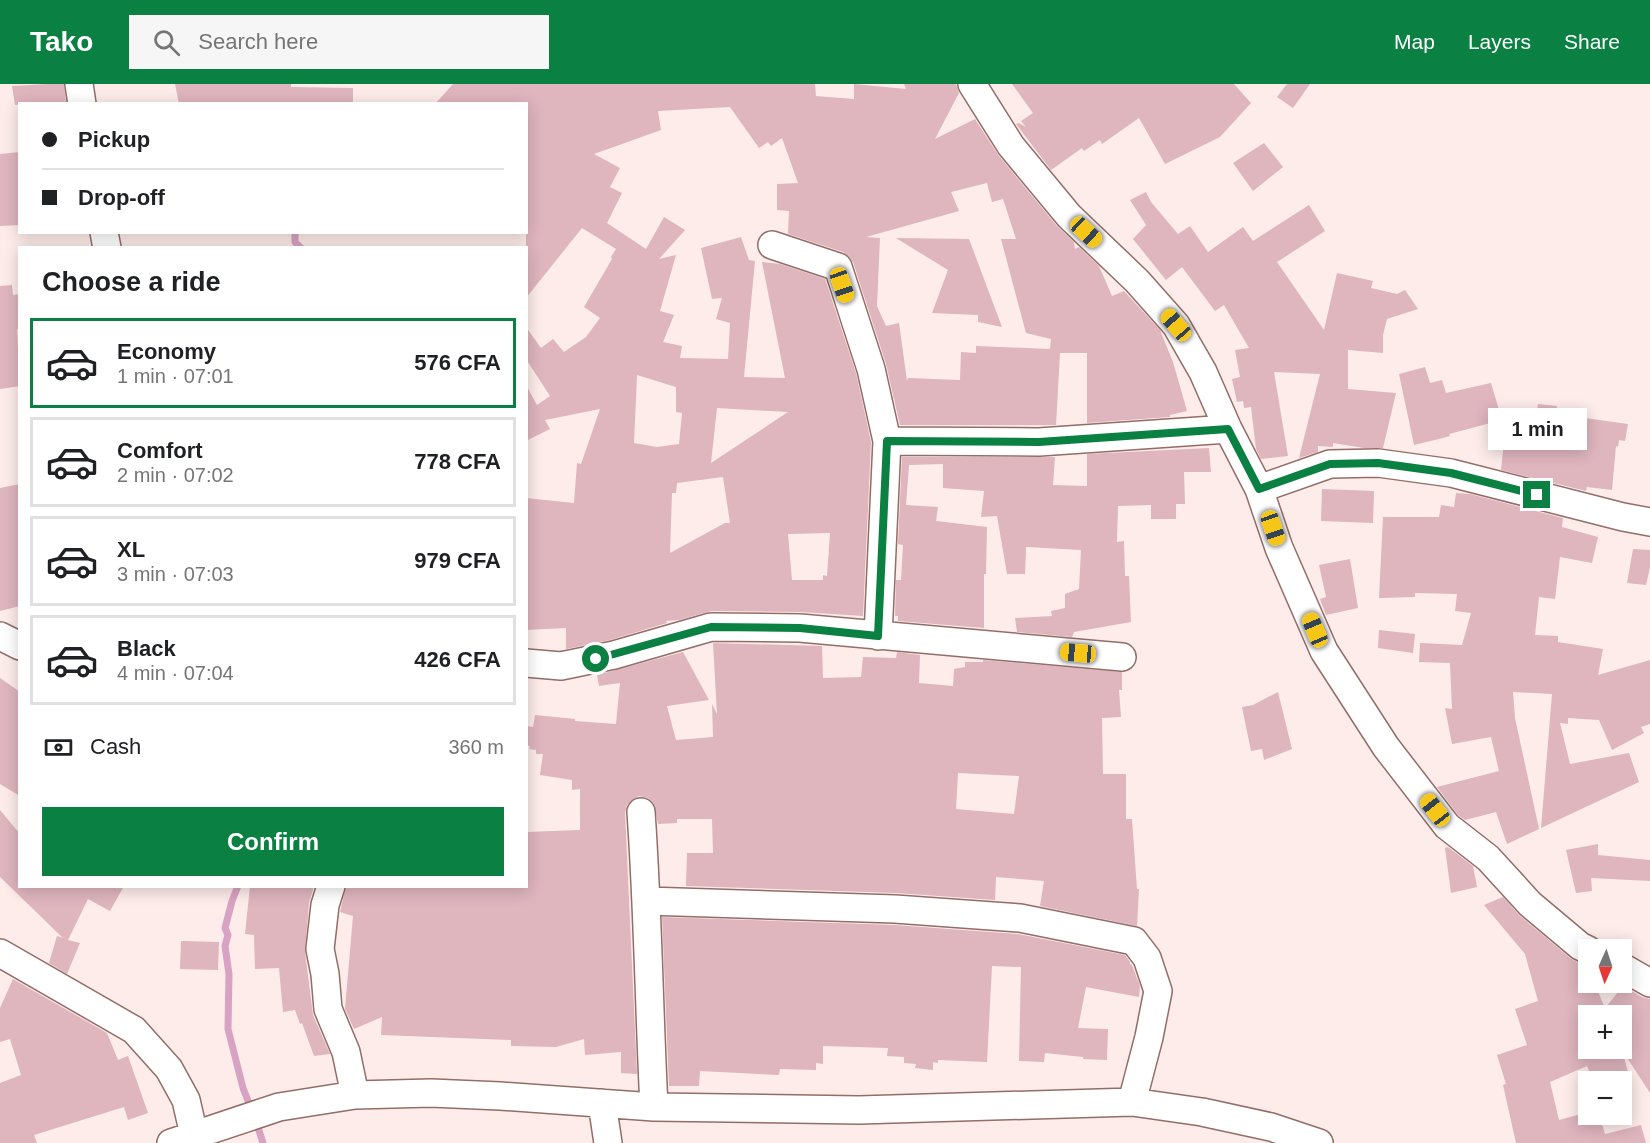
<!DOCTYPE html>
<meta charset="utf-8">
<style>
body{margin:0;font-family:Helvetica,sans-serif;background:#f6f6f6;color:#202124;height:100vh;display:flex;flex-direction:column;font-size:22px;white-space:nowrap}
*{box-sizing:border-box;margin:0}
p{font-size:20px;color:#757577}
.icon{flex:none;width:33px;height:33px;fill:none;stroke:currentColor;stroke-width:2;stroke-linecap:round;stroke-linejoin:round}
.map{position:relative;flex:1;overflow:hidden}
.drawer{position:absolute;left:18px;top:162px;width:510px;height:642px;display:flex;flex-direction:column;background:#fff;border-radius:0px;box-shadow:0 3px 15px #0003}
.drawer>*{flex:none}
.banner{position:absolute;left:18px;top:18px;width:510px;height:132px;border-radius:0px;box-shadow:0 3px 15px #0003;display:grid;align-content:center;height:132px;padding:0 24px;background:#fff}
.needle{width:39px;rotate:183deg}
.tools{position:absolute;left:1578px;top:855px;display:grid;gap:12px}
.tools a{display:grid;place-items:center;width:54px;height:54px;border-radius:0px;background:#fff;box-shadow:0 3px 15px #0003;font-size:30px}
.end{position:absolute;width:27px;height:27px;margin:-14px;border:8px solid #0b8043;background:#fff;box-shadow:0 0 0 3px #fff}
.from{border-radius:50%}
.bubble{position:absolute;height:42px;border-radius:0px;background:#fff;box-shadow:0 3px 15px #0003;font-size:20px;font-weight:700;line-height:42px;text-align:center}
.car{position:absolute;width:18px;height:36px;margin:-18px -9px;border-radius:8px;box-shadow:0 0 4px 2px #0007;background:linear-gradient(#f5c518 24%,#345 0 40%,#f5c518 0 76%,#345 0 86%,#f5c518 0)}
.banner b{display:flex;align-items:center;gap:21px;height:57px;font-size:22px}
.banner b+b{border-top:2px solid #e0e0e0}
.banner i{width:15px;height:15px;background:#202124}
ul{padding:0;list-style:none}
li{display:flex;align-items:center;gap:18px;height:90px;margin:0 12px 9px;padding:0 12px;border:3px solid #e0e0e0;border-radius:0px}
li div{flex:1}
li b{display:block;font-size:22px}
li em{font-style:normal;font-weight:700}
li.active{border-color:#0b8043}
li>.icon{width:54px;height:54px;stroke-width:1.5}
h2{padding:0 24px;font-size:27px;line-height:72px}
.pay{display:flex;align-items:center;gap:15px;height:66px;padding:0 24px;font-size:22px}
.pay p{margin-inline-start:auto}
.cta{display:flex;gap:12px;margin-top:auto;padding:12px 24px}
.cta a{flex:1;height:69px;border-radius:0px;background:#0b8043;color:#fff;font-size:24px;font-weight:700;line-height:69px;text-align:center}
header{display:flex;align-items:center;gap:36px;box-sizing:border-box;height:84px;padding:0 30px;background:#0b8043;color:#fff}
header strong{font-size:28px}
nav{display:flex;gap:33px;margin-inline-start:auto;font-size:21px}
.search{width:420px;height:54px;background:#f6f6f6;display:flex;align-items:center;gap:15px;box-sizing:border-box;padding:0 21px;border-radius:0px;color:#757577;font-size:22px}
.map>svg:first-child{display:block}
</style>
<header>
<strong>Tako</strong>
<div class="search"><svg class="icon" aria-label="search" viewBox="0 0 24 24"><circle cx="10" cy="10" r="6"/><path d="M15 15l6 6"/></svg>Search here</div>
<nav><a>Map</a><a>Layers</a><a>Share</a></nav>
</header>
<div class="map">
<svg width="1650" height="1059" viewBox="0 0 1650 1059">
<rect width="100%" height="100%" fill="#fdece9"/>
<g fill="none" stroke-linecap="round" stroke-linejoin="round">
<path stroke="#d8a3c2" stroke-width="7" d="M295,148V158L301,164
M238,802L232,817L225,844L228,851L225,862L229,890L228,945L243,1004L252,1027
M256,1037L263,1059"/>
</g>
<path fill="#dfb5be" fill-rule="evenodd" d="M48,0H64L66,18L15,21L12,2Z
M175,0H291V3L353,4V20H179Z
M453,0H815L816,12L854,15V0L906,5L904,0H956L959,9L935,55L975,35L999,72L1057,142L1074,158L1075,165L1079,163L1099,182L1112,212L1124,207L1160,246L1173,278L1187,327L1170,331V333L1087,339V269H1060L1056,341H900L886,280L853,178L849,172L843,168L788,150L789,127L777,126V100L798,99L782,54L771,62L768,58L759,64L730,23L658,27L661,46L594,70L620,84L610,103L622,109L607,139L646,165L664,133L685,146L659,175L676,171L660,227L674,231L663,258L682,262L680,274L728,275L730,239L716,235L722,214L712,215L701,164L741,153L749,176L755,177L744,293L785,294L762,178L780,180L825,195L856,289L871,358L863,532L800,528L711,527L679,536L666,537L667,539L610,556L566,565V544L526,546V414L574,419L577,379L581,380L600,325L545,336L550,345L526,357V301L537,321L550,312L526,275V243L541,264L553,255L564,268L586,253L600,234L584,223L612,175L611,173L616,165L582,144L526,214V20H435ZM987,99L992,118L1003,115L1016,155H1001L1026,249L1051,255L1050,265L976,262V269L961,268L960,296L908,294L907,297L899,239L886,242L877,222L880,154L866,153L959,127L951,108ZM637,291L676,303V328L682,329L679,360L657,363L634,359ZM717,324L788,328L711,379ZM723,393L730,439H725L670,469L672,409H676L677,399ZM830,449L827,492L823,491V496H792L788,450Z
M1012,0H1234L1251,19L1220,53L1165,80L1139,34L1102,60L1100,56L1084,67L1082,64L1051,86L1016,40L1019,39L1026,43L1021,37L1033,29Z
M1287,0H1310L1293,24L1277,13Z
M1264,59L1283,83L1253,107L1233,79Z
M20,68V141L0,142V70Z
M1146,108L1151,118L1178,150L1190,142L1208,168L1243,143L1253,157L1309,121L1325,147L1277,178L1324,246L1337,189L1373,197L1371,204L1397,210L1405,206L1418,225L1387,235L1383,251V269L1348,266V305L1396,309L1383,364H1364L1333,359V363L1318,362V368L1299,374L1320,290L1274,288L1288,372L1261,375L1256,365L1251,323L1244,324L1243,317L1237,318L1232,295L1240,293L1235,266L1249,264L1224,221L1215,227L1182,183L1166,196L1133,155L1146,141L1130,116Z
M896,154L969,155L1002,243L978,238V231L932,229L948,186Z
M12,201L13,211L20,210V245H17L20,302L0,305V202Z
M1425,283L1430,299L1442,296L1446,309L1491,299L1502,336L1449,350L1450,352L1439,355L1414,361L1399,290Z
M1538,320L1557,322L1556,330L1628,340L1625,357L1619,356L1618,363L1616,362L1612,406L1587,403L1586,407L1501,386L1507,329L1536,334Z
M1209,364L1211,388H1184L1185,420H1176V435H1151V421L1118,422L1117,458L1124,457L1125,492H1129L1131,538L1074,548L1072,553L1017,548L1015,534L1052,532L1051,527L1065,524V510L1079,505L1081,466L1026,463L1025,490H1007L997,432L981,433L984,407L943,404V380L909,381L906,421L938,423L936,437L987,443L986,490H984V544L898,537V532H895L896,496H901L903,461L898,460L902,373H1055L1053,401L1087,402V370Z
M20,400V522L0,527V404Z
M1322,405L1374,407L1373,439L1321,437Z
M1456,409L1470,410L1563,434L1562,443L1598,453L1592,479L1560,473L1555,515L1539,513L1535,551L1558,552V558L1603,565L1598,591L1650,576V640L1641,643L1644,649L1612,666L1599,636L1568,634V640L1560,639L1570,680L1629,669L1639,698L1541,744L1552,610L1513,608L1515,634L1539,745L1507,760L1496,728L1465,736L1458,731L1437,703L1499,687L1491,653L1452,660L1445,624L1452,625L1450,579L1419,578L1420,559L1462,561L1471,529L1455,527L1457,510L1415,509V513L1379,514L1383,433H1439L1441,421L1454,423Z
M1633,465L1650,466V483L1646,501L1627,499Z
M1350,475L1358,524L1326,531L1320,515L1326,513L1319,481Z
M1379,546L1415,550L1413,569L1378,564Z
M713,559L822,562L823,594L861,593L863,573L896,574L897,568L920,571L919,599L953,602L954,585L965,583V578H983V576L1122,588V606H1119L1121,633L1102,634L1103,690H1126V735H1132L1137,805H1139L1137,842L1040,822L1044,797L996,793L995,816L896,809L686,802L687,769H713L712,735H677V739L658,740L654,720L648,714L639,712L633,715L627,721L625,729L637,990L621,989V968L585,971L584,955L556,963L511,962V956L381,951L382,933L354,945L345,925L353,832L340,828L346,802H526V748L580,746V705L572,706V696L540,691L543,670H536V666L529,665L530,662L526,661V642L533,643L535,631L575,635V637L616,640L620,599L599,602L597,591L683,568L709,616L667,622L676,656L713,653L712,620L717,630ZM958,689L1019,692L1014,730L956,725Z
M0,594L20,608V712L0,700Z
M1278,608L1292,665L1264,676L1262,665L1251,667L1242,623L1253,621Z
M0,726L20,750V802H124L110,827L88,815L68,856L80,859L67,890L49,879L57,852L63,854L0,793Z
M1598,760V771L1650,776V797L1591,794L1592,807L1576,809L1566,766Z
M1448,763L1473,782L1477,803L1451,809L1445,764Z
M250,802H314L309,819L305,868L313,931L330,970L314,972L302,939L300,940L295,926L283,928L279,884L255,885L254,851L245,850Z
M1503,813L1520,832L1570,874L1582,881H1586L1588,898H1594L1605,924L1623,902L1642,913L1650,915V1009L1622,966L1631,999L1622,1002V998H1594L1587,982L1550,998L1559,1036L1588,1028V1030H1599L1605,1050L1641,1041L1646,1059H1516L1503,1001L1506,1000L1497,971L1527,961L1515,925L1538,917L1525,870L1484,821ZM1588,932H1622V964H1588Z
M662,833L894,841L1018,850L1125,871L1130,878V880L1132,881L1140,902L1139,913L1086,903L1078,944L1108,945L1107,976L1083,975V973L1045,969L1044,978L1019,977L1021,883L992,882L987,978L938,976V979L933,978V986L915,984L916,980L904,979V973L887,972L888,964L823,962V980L816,979V986L780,985L779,991L700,987L699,1002H669Z
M181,857L219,858L218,886L180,885Z
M13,895L107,949L118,976L128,972L148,1029L128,1036L124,1023L34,1051L37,1059H0V999L21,991L10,955L0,958V924Z"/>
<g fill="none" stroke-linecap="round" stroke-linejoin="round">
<defs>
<path id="minor" d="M79,0L82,20
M972,0L1011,62L1069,132L1137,197L1176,241L1203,288L1228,345L1259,405L1279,464L1324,567L1386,663L1447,742L1488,774L1530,820L1580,862L1588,866
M104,148L107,164
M772,161L838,183L871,285L887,357
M1259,405L1330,380L1378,379L1451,389L1623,433L1650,438
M0,552L20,562
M878,552L887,357L1039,358L1228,345
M526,579L561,582L614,571L711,543L800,544L1122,573
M641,728C648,826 649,925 654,1023
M331,802L325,821L320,865L325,890L328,925L346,968L355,1011
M647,817L895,825L1020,834L1134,857L1147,874L1158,907L1149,953L1132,1018
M0,869L134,946L169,985L186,1016L194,1051
M1622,883L1650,899
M602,1019L608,1059
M171,1059L279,1023L355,1011L431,1009L500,1012L654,1023L859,1026L1132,1018L1202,1028L1271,1043L1319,1059"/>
</defs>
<use href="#minor" stroke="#936d68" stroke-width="30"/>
<use href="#minor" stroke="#fff" stroke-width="27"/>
</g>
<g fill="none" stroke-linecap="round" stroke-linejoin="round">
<path stroke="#0b8043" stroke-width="8" d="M596,575L711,543L800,544L878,552L887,357L1039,358L1228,345L1259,405L1330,380L1378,379L1451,389L1537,411"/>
</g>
</svg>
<div class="tools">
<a><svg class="needle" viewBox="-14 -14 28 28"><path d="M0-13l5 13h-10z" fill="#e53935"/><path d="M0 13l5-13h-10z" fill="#757577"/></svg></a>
<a>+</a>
<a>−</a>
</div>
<i class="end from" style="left:596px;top:575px"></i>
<i class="end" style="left:1537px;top:411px"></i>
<div class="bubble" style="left:1488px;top:324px;width:99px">1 min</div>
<i class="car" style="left:1086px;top:148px;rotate:133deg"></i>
<i class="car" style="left:842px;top:201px;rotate:161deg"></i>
<i class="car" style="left:1176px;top:241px;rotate:319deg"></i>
<i class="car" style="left:1273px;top:444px;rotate:161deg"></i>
<i class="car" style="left:1315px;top:546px;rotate:337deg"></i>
<i class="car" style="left:1078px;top:569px;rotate:275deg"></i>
<i class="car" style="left:1435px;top:726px;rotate:322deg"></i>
<div class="banner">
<b><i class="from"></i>Pickup</b>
<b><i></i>Drop-off</b>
</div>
<section class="drawer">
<h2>Choose a ride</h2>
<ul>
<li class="active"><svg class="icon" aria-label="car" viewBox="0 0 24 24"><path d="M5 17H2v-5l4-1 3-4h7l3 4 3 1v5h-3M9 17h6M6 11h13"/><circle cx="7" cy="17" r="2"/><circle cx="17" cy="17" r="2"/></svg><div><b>Economy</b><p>1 min · 07:01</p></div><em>576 CFA</em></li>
<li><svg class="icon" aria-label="car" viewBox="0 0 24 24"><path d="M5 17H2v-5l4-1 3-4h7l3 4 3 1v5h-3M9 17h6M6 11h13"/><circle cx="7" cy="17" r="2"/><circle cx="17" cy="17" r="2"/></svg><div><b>Comfort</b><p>2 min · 07:02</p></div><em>778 CFA</em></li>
<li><svg class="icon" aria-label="car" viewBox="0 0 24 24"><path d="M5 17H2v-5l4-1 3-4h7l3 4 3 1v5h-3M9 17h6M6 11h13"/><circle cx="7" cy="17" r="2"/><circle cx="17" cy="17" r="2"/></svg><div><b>XL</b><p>3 min · 07:03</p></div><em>979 CFA</em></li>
<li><svg class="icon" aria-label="car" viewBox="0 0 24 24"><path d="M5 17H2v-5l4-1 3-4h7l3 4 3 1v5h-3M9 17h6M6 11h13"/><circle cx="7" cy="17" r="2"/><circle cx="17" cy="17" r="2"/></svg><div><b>Black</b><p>4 min · 07:04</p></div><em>426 CFA</em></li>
</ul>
<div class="pay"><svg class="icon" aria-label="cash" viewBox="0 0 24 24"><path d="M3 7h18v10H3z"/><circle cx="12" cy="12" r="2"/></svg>Cash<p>360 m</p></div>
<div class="cta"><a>Confirm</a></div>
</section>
</div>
